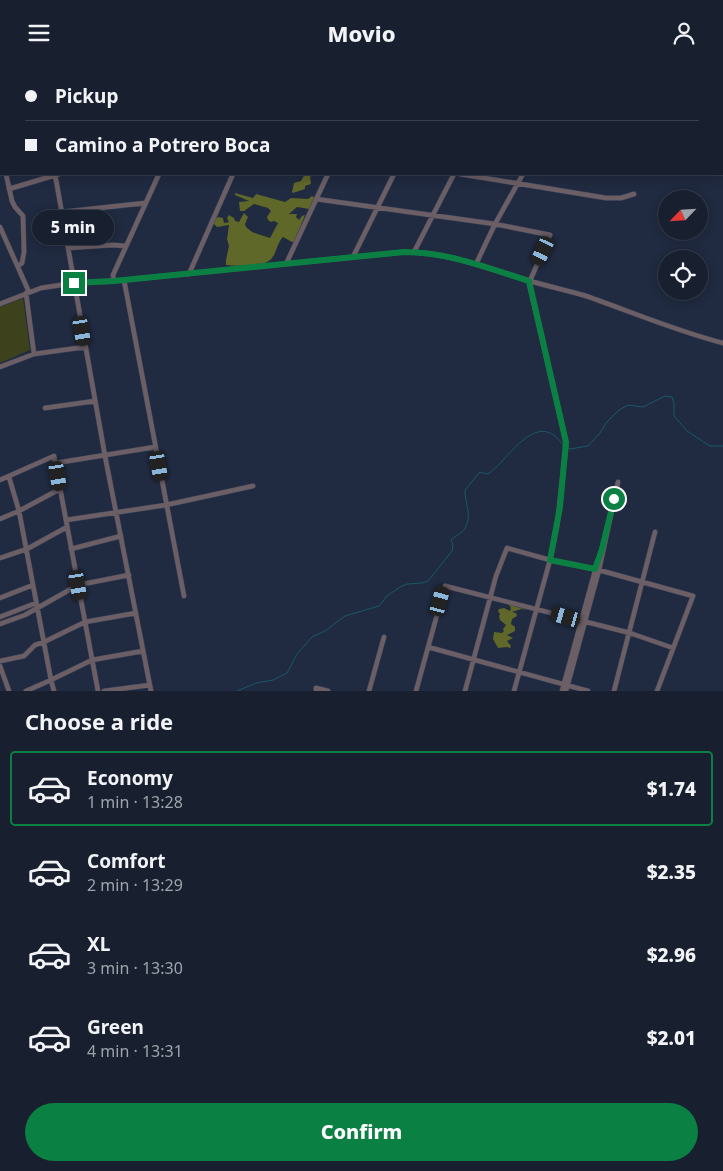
<!DOCTYPE html>
<meta charset="utf-8">
<style>
body{margin:0;font-family:"Noto Sans",sans-serif;background:#212838;color:#f1f3f6;height:100vh;display:flex;flex-direction:column;font-size:19px;white-space:nowrap}
*{box-sizing:border-box;margin:0}
p{font-size:16px;color:#9fa3ab}
.icon{flex:none;width:28px;height:28px;fill:none;stroke:currentColor;stroke-width:2;stroke-linecap:round;stroke-linejoin:round}
.map{position:relative;height:626px;overflow:hidden}
.panel{display:flex;flex-direction:column;background:#182030;flex:1}
.panel>*{flex:none}
.top-card{position:absolute;left:0px;top:0px;width:724px;height:110px;box-shadow:0 2px 12px #0003,0 0 0 1px #363e4c;display:grid;align-content:center;height:110px;padding:0 25px;background:#182030}
.needle{width:32px;rotate:245deg}
.controls{position:absolute;left:658px;top:125px;display:grid;gap:10px}
.controls a{display:grid;place-items:center;width:50px;height:50px;border-radius:50%;background:#182030;box-shadow:0 2px 12px #0003,0 0 0 1px #363e4c;font-size:25px}
.end{position:absolute;width:22px;height:22px;margin:-11px;border:6px solid #0b8043;background:#fff;box-shadow:0 0 0 2px #fff}
.from{border-radius:50%}
.bubble{position:absolute;height:35px;border-radius:18px;background:#182030;box-shadow:0 2px 12px #0003,0 0 0 1px #363e4c;font-size:16px;font-weight:800;line-height:35px;text-align:center}
.car{position:absolute;width:15px;height:30px;margin:-15px -8px;border-radius:6px;box-shadow:0 0 4px 1px #0007;background:linear-gradient(#222 24%,#8ab4d8 0 40%,#222 0 76%,#8ab4d8 0 86%,#222 0)}
.top-card b{display:flex;align-items:center;gap:18px;height:48px;font-size:19px}
.top-card b+b{border-top:1px solid #363e4c}
.top-card i{width:12px;height:12px;background:#f1f3f6}
ul{padding:0;list-style:none}
li{display:flex;align-items:center;gap:15px;height:75px;margin:0 10px 8px;padding:0 15px;border:2px solid transparent;border-radius:5px}
li div{flex:1}
li b{display:block;font-size:19px}
li em{font-style:normal;font-weight:800}
li.selected{border-color:#0b8043}
li>.icon{width:45px;height:45px;stroke-width:1.5}
h2{padding:0 25px;font-size:22px;line-height:60px}
.action{display:flex;gap:10px;margin-top:auto;padding:10px 25px}
.action a{flex:1;height:58px;border-radius:30px;background:#0b8043;color:#fff;font-size:20px;font-weight:800;line-height:58px;text-align:center}
header{display:flex;justify-content:space-between;align-items:center;height:65px;padding:0 25px;background:#182030;font-size:22px;font-weight:800}
.map>svg:first-child{display:block}
</style>
<header><svg class="icon" aria-label="menu" viewBox="0 0 24 24"><path d="M4 6h16M4 12h16M4 18h16"/></svg>Movio<svg class="icon" aria-label="person" viewBox="0 0 24 24"><circle cx="12" cy="8" r="4"/><path d="M4 21q1-7 8-7t8 7"/></svg></header>
<div class="map">
<svg width="723" height="626" viewBox="0 0 723 626">
<rect width="100%" height="100%" fill="#202a40"/>
<path fill="#3d421d" d="M23,233L30,285L0,298V242Z"/>
<path fill="#5f6729" d="M305,109H314L310,112L311,119L305,121V124L293,128L292,127L294,118L301,116Z
M235,128L253,133L256,129L285,137L291,133L308,134L312,131L315,133L309,144L297,142L289,149H297L296,152L299,155L302,151L305,150L294,177H292L283,172C277,178 277,187 272,193C265,203 237,201 226,200V195L229,181L227,174L229,160L217,162L214,159V155L218,152L223,153L224,158L229,157L227,153L229,150L234,153L235,156L239,157L244,148L248,152L245,159L246,162L252,167L270,173L278,158L274,156L271,157L268,155L267,152L271,146L268,143L254,139L244,146H240L239,137L249,136L235,130Z
M508,539L527,545L521,544L512,547L516,548L517,551L512,554L511,559L515,562V566L507,570L513,573L507,576L511,581L510,583L507,582L498,583L493,574L494,567L502,568L504,566L503,564L506,560L500,555L499,551L500,549L498,546L499,544L504,543L510,546L511,543Z"/>
<g fill="none" stroke-linecap="round" stroke-linejoin="round">
<path stroke="#18596a" stroke-width="1" d="M567,382L570,384L588,381L600,368L607,357L619,345L628,340L643,342L665,331L672,332L674,338V351L687,366L710,381H723
M237,626L256,618L273,615L287,608L297,589L312,572L325,566L345,551L379,541L387,531L400,522L407,519L422,518L428,516L452,486L453,480L451,475C454,471 460,470 464,465C473,450 465,441 465,425L480,407L487,409L490,408C495,403 500,399 504,394C521,376 543,350 563,380"/>
<defs>
<path id="minor" d="M29,0L30,1
M124,0L125,1
M197,0L198,1
M426,0L433,1
M49,1L52,0
M165,1L169,0
M380,1V0
M445,1V0
M0,18L1,17
M0,54H1
M0,80L1,86
M6,109L12,136L15,142L23,151L24,187L22,198L18,201
M55,109L105,391L151,626
M460,109L606,133H621L634,129
M9,124L59,109
M316,134L495,159L550,170L529,218L565,373L566,381L557,461L550,495L514,626
M62,147L145,138
M0,162L29,227
M68,183L113,180L126,181
M414,187L454,109
M353,192L394,109
M286,199L328,109
M476,199L495,159L523,109
M189,209L233,109
M124,215L184,531
M114,216L113,210L159,109
M26,228L34,289
M0,239L41,223L74,218L114,216L405,187C447,187 486,203 527,215C546,221 566,225 586,231C632,247 676,266 723,278
M0,302L34,289L85,282
M45,343L95,336
M56,398L155,382
M9,412L19,446L51,615L92,595L143,586
M0,415L54,391L98,626
M0,454L19,446L60,424
M66,455L166,440L253,421
M71,484L121,471
M0,493L27,484L67,462
M0,533L33,520
M0,552L36,538
M0,559L25,550L78,520L129,510
M428,582L588,626
M0,596L24,591L35,580L44,577L85,557L136,548
M0,601L9,626
M26,626L51,615L54,626
M104,626L150,620
M316,626V623L328,626
M369,626L384,572
M416,626L445,521L630,568L673,583
M465,626L496,511L507,483L550,495L595,504L693,531L657,626
M562,626L598,495
M566,626L599,505L618,417
M614,626L655,467"/>
</defs>
<use href="#minor" stroke="#3c455a" stroke-width="5.5"/>
<use href="#minor" stroke="#6b5e65" stroke-width="4.5"/>
</g>
<g fill="none" stroke-linecap="round" stroke-linejoin="round">
<path stroke="#0b8043" stroke-width="6" d="M74,218L114,216L404,187C448,187 488,203 529,216L566,377L560,442L550,495L595,504L602,484L614,434"/>
</g>
</svg>
<div class="controls">
<a><svg class="needle" viewBox="-14 -14 28 28"><path d="M0-13l5 13h-10z" fill="#e53935"/><path d="M0 13l5-13h-10z" fill="#9fa3ab"/></svg></a>
<a><svg class="icon" aria-label="locate" viewBox="0 0 24 24"><circle cx="12" cy="12" r="6"/><path d="M12 2v4M12 18v4M2 12h4M18 12h4"/></svg></a>
</div>
<i class="end from" style="left:614px;top:434px"></i>
<i class="end" style="left:74px;top:218px"></i>
<div class="bubble" style="left:32px;top:145px;width:82px">5 min</div>
<i class="car" style="left:543px;top:186px;rotate:205deg"></i>
<i class="car" style="left:82px;top:266px;rotate:170deg"></i>
<i class="car" style="left:159px;top:401px;rotate:170deg"></i>
<i class="car" style="left:58px;top:411px;rotate:171deg"></i>
<i class="car" style="left:78px;top:520px;rotate:170deg"></i>
<i class="car" style="left:440px;top:536px;rotate:15deg"></i>
<i class="car" style="left:566px;top:552px;rotate:286deg"></i>
<div class="top-card">
<b><i class="from"></i>Pickup</b>
<b><i></i>Camino a Potrero Boca</b>
</div>
</div>
<section class="panel">
<h2>Choose a ride</h2>
<ul>
<li class="selected"><svg class="icon" aria-label="car" viewBox="0 0 24 24"><path d="M5 17H2v-5l4-1 3-4h7l3 4 3 1v5h-3M9 17h6M6 11h13"/><circle cx="7" cy="17" r="2"/><circle cx="17" cy="17" r="2"/></svg><div><b>Economy</b><p>1 min · 13:28</p></div><em>$1.74</em></li>
<li><svg class="icon" aria-label="car" viewBox="0 0 24 24"><path d="M5 17H2v-5l4-1 3-4h7l3 4 3 1v5h-3M9 17h6M6 11h13"/><circle cx="7" cy="17" r="2"/><circle cx="17" cy="17" r="2"/></svg><div><b>Comfort</b><p>2 min · 13:29</p></div><em>$2.35</em></li>
<li><svg class="icon" aria-label="car" viewBox="0 0 24 24"><path d="M5 17H2v-5l4-1 3-4h7l3 4 3 1v5h-3M9 17h6M6 11h13"/><circle cx="7" cy="17" r="2"/><circle cx="17" cy="17" r="2"/></svg><div><b>XL</b><p>3 min · 13:30</p></div><em>$2.96</em></li>
<li><svg class="icon" aria-label="car" viewBox="0 0 24 24"><path d="M5 17H2v-5l4-1 3-4h7l3 4 3 1v5h-3M9 17h6M6 11h13"/><circle cx="7" cy="17" r="2"/><circle cx="17" cy="17" r="2"/></svg><div><b>Green</b><p>4 min · 13:31</p></div><em>$2.01</em></li>
</ul>
<div class="action"><a>Confirm</a></div>
</section>
